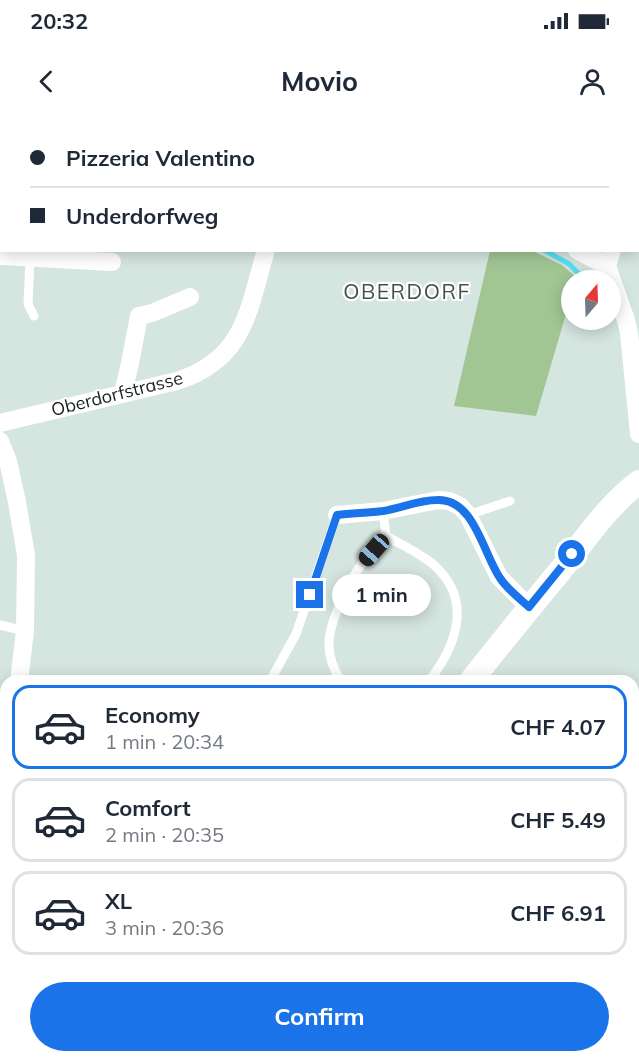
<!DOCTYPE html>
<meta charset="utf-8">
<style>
body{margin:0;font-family:Mulish,sans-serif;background:#f2f2f3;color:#1f2937;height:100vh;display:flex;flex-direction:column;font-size:22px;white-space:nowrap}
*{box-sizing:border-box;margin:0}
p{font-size:20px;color:#747a83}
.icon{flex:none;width:33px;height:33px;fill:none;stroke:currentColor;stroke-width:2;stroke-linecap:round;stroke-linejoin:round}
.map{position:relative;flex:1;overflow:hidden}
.details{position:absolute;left:0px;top:555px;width:639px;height:388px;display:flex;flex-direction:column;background:#fff;border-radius:18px 18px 0 0;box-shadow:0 3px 15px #0003}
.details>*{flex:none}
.guide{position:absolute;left:0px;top:0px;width:639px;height:132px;box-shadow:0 3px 15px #0003;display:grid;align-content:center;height:132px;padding:0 30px;background:#fff}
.needle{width:39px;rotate:19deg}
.buttons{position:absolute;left:561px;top:150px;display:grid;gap:12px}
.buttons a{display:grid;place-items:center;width:60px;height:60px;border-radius:50%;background:#fff;box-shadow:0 3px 15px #0003;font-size:30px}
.end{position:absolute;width:27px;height:27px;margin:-14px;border:8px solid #1a73e8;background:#fff;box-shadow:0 0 0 3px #fff}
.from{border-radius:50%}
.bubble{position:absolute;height:42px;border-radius:21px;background:#fff;box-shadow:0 3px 15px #0003;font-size:20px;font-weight:700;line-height:42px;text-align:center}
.car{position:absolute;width:18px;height:36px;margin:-18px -9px;border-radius:8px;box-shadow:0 0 4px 2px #0007;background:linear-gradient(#222 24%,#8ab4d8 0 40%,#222 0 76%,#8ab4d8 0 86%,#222 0)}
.guide b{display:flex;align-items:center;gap:21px;height:57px;font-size:22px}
.guide b+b{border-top:2px solid #e0e1e3}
.guide i{width:15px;height:15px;background:#1f2937}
ul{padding:10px 0 0;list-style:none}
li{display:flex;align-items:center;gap:18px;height:84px;margin:0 12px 9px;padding:0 18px;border:3px solid #e0e1e3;border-radius:18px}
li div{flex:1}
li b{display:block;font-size:22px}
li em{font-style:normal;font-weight:700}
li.active{border-color:#1a73e8}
li>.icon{width:54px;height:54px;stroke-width:1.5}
.cta{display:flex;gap:12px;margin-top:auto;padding:12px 30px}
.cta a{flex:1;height:69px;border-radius:36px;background:#1a73e8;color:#fff;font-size:24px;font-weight:700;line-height:69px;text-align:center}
.status{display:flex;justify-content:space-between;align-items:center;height:42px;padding:0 30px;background:#fff;direction:ltr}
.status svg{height:16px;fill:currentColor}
header{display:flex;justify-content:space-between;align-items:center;height:78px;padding:0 30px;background:#fff;font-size:27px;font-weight:700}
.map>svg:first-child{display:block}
</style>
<div class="status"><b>20:32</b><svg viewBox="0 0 49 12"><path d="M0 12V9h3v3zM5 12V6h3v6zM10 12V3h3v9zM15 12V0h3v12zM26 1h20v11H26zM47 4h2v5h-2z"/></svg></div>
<header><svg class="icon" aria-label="back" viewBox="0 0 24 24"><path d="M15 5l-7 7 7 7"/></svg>Movio<svg class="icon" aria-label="person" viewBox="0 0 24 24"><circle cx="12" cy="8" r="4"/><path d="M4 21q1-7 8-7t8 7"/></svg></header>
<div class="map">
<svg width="639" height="943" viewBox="0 0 639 943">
<rect width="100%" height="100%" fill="#d5e5e0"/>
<path fill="#a1c694" d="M490,131H533L562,145L577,158L576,160H572L571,177L536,296L454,286Z"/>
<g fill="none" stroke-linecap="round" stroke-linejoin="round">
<path stroke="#58dff5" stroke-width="5" d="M387,0V2
M544,130L569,144L585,160
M633,777L639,775
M193,943L207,938"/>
<path stroke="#fff" stroke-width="9" d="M30,138L28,184L34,196
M468,395L510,381
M386,416C402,425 420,433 434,445C473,480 457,525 429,561
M0,505L25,511
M270,561L296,514L337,395
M341,561C321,531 329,507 343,477C348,466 354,454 361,445C368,435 378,426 386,416L383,391
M24,938L26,943"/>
<path stroke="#fff" stroke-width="18" d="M163,0L164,2
M628,2V0
M577,130L607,146
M612,130L607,146L626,200L629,213L639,314
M0,136L112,142
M123,273L130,243L139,196L152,193L190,177
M0,303L177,261C245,239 248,191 266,130
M0,321L8,341L17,382L26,435L25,511L19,561
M337,395L383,391L438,380L449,381L460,386L468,395L499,457L529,487
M0,637L6,613
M0,827L6,837
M69,938L74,943"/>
<path stroke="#fff" stroke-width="24" d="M471,561C500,524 530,487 560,451C586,419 606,387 639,362
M103,943L111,938"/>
</g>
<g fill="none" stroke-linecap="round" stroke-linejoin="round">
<path stroke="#1a73e8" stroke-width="8" d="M310,475L337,395C352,393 368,393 383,391C401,388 419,380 437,380C474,378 483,433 500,458C507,469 519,478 529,487L572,434"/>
</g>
<g text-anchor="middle" stroke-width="4.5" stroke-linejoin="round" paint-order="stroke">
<g font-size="18" fill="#1a201e" stroke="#fff">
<text transform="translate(117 274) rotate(-14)" y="6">Oberdorfstrasse</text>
</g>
<g font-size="21" letter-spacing="1.5" fill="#43514c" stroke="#fff">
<text x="407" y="179">OBERDORF</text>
</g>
</g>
</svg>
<div class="buttons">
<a><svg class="needle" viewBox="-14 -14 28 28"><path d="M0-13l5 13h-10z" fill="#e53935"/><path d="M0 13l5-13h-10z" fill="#747a83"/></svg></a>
</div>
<i class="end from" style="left:572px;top:434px"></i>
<i class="end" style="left:310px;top:475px"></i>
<div class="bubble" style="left:332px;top:454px;width:99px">1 min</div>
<i class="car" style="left:374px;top:430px;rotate:221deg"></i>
<div class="guide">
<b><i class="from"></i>Pizzeria Valentino</b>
<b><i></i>Underdorfweg</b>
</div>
<section class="details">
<ul>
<li class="active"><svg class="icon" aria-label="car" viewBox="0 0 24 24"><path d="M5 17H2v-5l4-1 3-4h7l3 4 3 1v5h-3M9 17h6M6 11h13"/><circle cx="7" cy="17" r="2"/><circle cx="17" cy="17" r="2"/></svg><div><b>Economy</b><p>1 min · 20:34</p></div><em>CHF 4.07</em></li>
<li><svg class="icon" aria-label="car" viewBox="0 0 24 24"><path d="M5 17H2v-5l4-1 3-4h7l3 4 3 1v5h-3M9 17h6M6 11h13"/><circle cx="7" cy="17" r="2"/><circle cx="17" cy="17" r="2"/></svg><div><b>Comfort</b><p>2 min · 20:35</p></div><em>CHF 5.49</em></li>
<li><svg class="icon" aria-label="car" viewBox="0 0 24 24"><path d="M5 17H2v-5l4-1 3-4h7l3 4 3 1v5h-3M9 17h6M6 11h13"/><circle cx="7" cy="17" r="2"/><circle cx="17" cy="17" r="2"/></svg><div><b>XL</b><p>3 min · 20:36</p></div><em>CHF 6.91</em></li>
</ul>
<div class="cta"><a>Confirm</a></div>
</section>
</div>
